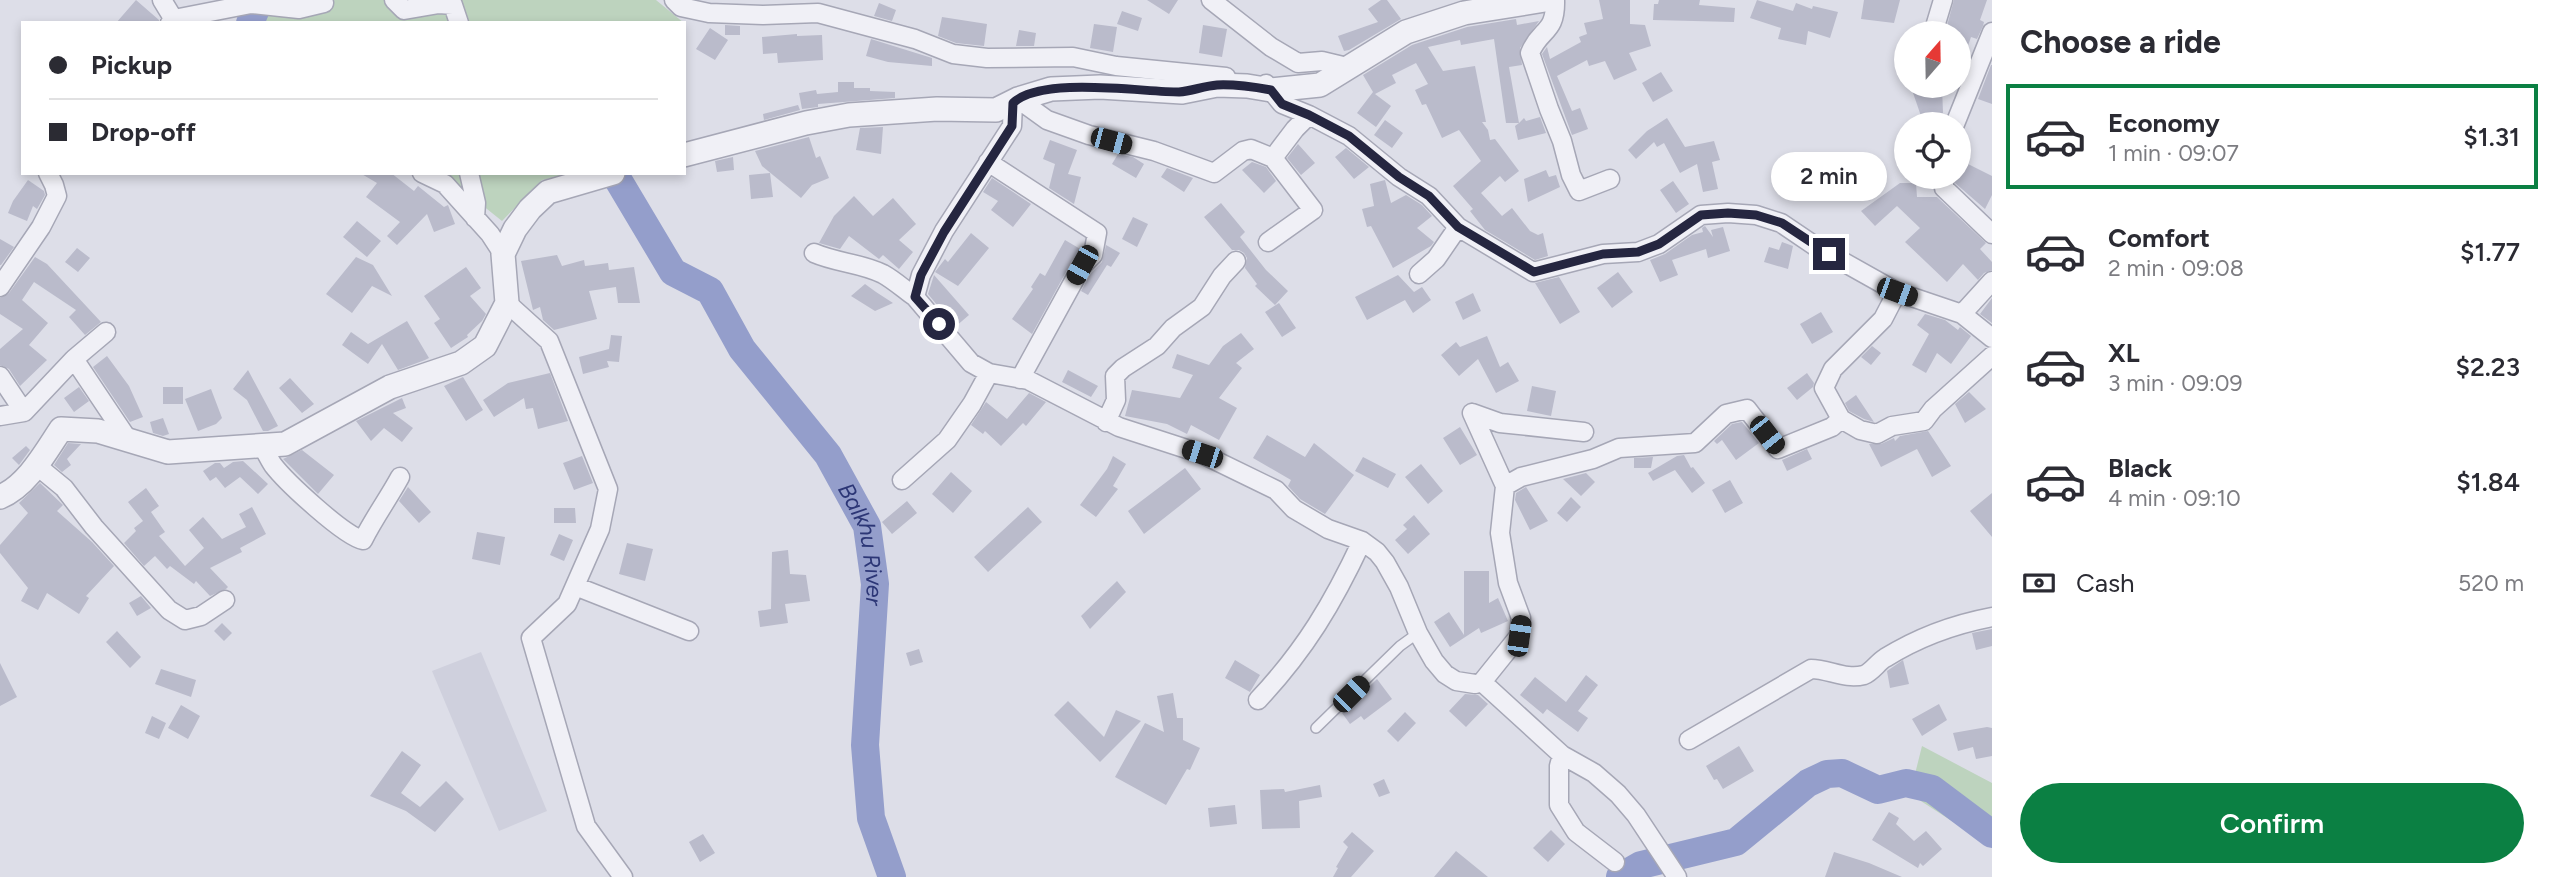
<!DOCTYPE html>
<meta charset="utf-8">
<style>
body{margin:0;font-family:Figtree,sans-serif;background:#f7f7f7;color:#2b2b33;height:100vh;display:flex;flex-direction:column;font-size:26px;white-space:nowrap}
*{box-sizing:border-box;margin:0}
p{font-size:23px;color:#7c7c81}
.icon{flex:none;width:38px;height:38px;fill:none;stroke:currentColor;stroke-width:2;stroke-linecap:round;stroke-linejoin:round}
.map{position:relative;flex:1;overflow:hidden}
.sheet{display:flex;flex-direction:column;background:#fff;width:560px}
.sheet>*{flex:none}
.guide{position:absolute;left:21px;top:21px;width:665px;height:154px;border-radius:0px;box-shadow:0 4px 10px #0003;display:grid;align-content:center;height:154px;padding:0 28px;background:#fff}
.needle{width:46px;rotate:20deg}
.buttons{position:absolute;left:1894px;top:21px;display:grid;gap:14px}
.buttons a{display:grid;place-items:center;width:77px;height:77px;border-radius:50%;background:#fff;box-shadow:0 4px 10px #0003;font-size:35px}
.end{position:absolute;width:32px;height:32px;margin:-16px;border:9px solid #252640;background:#fff;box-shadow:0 0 0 4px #fff}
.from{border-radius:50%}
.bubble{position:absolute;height:49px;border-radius:24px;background:#fff;box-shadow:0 4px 10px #0003;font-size:23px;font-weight:600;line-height:49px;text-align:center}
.car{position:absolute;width:21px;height:42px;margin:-21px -10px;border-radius:9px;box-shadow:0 0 5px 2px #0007;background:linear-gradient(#222 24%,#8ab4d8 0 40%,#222 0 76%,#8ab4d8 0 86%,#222 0)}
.guide b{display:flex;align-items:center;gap:24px;height:66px;font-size:26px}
.guide b+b{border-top:2px solid #e1e1e2}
.guide i{width:18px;height:18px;background:#2b2b33}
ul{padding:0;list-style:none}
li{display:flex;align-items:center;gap:21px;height:105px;margin:0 14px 10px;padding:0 14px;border:4px solid transparent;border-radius:0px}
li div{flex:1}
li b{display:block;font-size:26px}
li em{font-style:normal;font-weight:600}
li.on{border-color:#0b8043}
li>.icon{width:63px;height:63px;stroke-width:1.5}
h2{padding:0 28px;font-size:32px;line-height:84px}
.pay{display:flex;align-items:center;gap:18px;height:77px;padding:0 28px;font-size:26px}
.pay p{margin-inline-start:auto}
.button{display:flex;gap:14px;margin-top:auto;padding:14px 28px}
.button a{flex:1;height:80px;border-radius:42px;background:#0b8043;color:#fff;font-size:28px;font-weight:600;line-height:80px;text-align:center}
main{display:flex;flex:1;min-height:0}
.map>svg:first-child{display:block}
</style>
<main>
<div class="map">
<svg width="1992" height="877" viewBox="0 0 1992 877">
<rect width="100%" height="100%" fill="#dddee8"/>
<path fill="#cfd0dd" d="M481,652L547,811L499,831L432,671Z"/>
<path fill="#bdd3be" d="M278,0H656L684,23H263Z
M442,173H574L542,180L502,221Z
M1922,746L1992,783V847L1910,794Z"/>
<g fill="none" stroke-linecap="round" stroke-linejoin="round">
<g stroke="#949ecb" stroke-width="28">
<path d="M250,23L260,0"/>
<path id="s1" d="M614,173L673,272L710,291L742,349L828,455L867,526L875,584L865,745L871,818L892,877"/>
<path d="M1620,877L1641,865L1736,842L1808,783L1827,774L1842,773L1878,790L1906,783L1932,789L1992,834"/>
</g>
</g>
<path fill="#babbcb" d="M136,0L159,20V23H116Z
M1147,0H1178L1169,14Z
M1381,0H1387L1401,19L1349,50L1344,51L1338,36L1378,22L1368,9Z
M1599,0H1630V24L1645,25L1651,46L1629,53L1637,70L1614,80L1605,61L1589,66L1587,60L1557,76L1572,111L1580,108L1588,129L1572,135L1542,54L1547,47L1550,59L1581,42L1579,37L1587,34L1584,23L1603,19Z
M1659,0H1700L1699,5L1735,8L1734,22L1653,20L1654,4H1658Z
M1757,0L1793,11L1796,3L1812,9L1813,6L1838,12L1830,38L1808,31L1806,45L1778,39L1781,28L1750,18Z
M1864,0H1900L1894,23L1861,19Z
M1954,0H1987L1980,20L1984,22L1983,26L1977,39L1971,37L1960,69L1958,33H1945Z
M879,3L896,10L892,21L874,16Z
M1122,11L1142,18L1138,31L1117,24Z
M942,17L987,24L984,46L956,43L938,36Z
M1516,19L1517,25L1539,21L1520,48L1522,65L1509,67L1519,123L1524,118L1526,121L1540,117L1546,133L1518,140L1515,126L1519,123H1506L1494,39L1461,45L1460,40L1428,47L1443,71L1475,66L1486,122H1482L1488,130L1490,140L1495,139L1519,171L1505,182L1500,176L1481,193L1502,216L1512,208L1530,231L1538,235L1543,233L1548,256L1535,260L1485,230L1470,211L1473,209L1453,186L1481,161L1459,130L1442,138L1426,104L1422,105L1415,90L1428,84L1416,63L1392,75L1396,83L1375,94L1391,106L1376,127L1357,113L1373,92L1363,75L1412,45L1467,27Z
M1094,24L1117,27L1113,52L1090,48Z
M725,25L740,26V35H725Z
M1203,25L1227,29L1222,57L1199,53Z
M710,28L728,40L715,60L696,49Z
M1019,30L1036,33L1034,46H1016Z
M797,34V36L822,35L823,60L778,63L777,53L763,54L762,37Z
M871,39L932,58V66L888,62L866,56Z
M1991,65H1992V104L1978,99Z
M1661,72L1673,91L1653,102L1642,83Z
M838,82H854V88H870V91L895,92V98L818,104V107L802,109L799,93L816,90L817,94L838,92Z
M1927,86H1942L1943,113L1921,116L1912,90Z
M798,105L800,110L764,120L763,114Z
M1667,118L1685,147L1714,141L1720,160L1712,162L1718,189L1703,192L1697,164L1680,173L1664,143L1657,147L1654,142L1636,159L1628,150L1647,131Z
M1385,120L1403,133L1392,148L1374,135Z
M883,127L881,154L856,150L860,128Z
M809,137L816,158L820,156L829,178L812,185L801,198L762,166L755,151Z
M1050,140L1077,150L1068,174L1081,177L1074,204L1049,188L1055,164L1043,159Z
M1298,144L1315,163L1301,175L1287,158Z
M1346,148L1369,167L1354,179L1335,157Z
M1118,154L1133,157L1144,164L1136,178L1112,164Z
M733,157L734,170L717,172L715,161Z
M1958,159L1992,176V195L1985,209L1955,183V177H1958Z
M1252,162L1266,167L1276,181L1264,193L1242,170Z
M1167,168L1193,178L1184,192L1161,177Z
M1546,170L1549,177L1556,175L1560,187L1528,202L1524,179Z
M360,173H391L414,191L418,186L444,207L448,205L455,224L434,232L427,214L397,245L387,236L400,222L366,197L377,183Z
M770,173L773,197L751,199L749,175Z
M992,178L1031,204L1013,227L991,210L998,201L983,192Z
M28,180L44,191L45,195L37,209L33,206L27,221L8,213L13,201Z
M1385,180L1391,203L1406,195L1422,205L1432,216L1417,228L1434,242L1431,246L1393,268L1371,226L1367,227L1362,209L1374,206L1370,184Z
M1673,181L1689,204L1676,213L1660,190Z
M1900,183H1916L1917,197H1937L1986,243L1980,249L1992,262V270L1984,273L1978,280L1963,264L1947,282L1905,242L1920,228L1897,206L1875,226L1861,211Z
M854,196L873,216L893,198L916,224L899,240L913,252L899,269L883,255L879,259L849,236L840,249L819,243L834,216Z
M1221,203L1245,232L1240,237L1266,270L1288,291L1275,305L1255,286L1257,284L1245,268L1247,258L1244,253L1239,250H1232L1204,217Z
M1133,217L1148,224L1137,247L1122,239Z
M357,221L381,241L367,257L343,237Z
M1705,226L1713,237L1711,230L1723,227L1730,251L1708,258L1706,249L1672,260L1678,275L1660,282L1650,260L1665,254L1692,235L1703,232L1702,228Z
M971,233L989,248L958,286L935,272L945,259L948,262Z
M0,239L14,247L1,265H0Z
M1065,240L1082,250L1072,261L1032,334L1012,319L1033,289L1031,287L1040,273L1045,276Z
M1782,242L1793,246L1788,269L1764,262L1769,247L1779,250Z
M1106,245L1120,253L1111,267L1107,265L1088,295L1081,291L1091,273L1102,262Z
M77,248L90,258L78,272L65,262Z
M557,255L562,266L584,260L585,266L608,263L609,270L634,267L640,303H618L616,287L589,291L597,319L554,330L543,320L540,307L533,310L521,261Z
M35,257L47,264L101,322L85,335L69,317L76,310L34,282L22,300L48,323L29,345L47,360L20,386L9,369L0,365V349L23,329L0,314V298L9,293Z
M356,257L373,265L392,296L372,286L352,313L326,294Z
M466,267L481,288L470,296L486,314L482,321L467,335L468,337L451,348L434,323L440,319L424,296Z
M1618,272L1633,292L1612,308L1597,288Z
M934,275L969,315L955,327L928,294Z
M1398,275L1414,292L1422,287L1431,300L1413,313L1405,300L1367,320L1355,297Z
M1559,277L1580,312L1560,324L1535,283Z
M865,284L876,292L893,303L875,311L851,296Z
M1473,293L1481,311L1463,320L1455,302Z
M1992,298V323L1980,314Z
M1279,303L1296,328L1282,337L1265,312Z
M1821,312L1833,332L1812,344L1800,324Z
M1925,314L1945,320L1958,330L1960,327L1971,336L1951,364L1937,353L1926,373L1912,365L1929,334L1917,325Z
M407,321L429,358L425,360L398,370L382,344L368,364L342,345L351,332L368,344Z
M1241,333L1254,349L1236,363L1242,368L1219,398L1237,408L1219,440L1191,425L1187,434L1167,424L1125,416L1132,390L1180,398L1193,375L1172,368L1177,354L1209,365L1223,346Z
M611,335L622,336L619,362L607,361L609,367L583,374L579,357L609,349Z
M1487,336L1500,367L1508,362L1519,381L1496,393L1478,359L1459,376L1441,355L1456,342L1460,347Z
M1872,346L1881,353L1871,365L1861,357Z
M107,356L129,386L143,417L130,422L93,367Z
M248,370L278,426L268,431H263L247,400L233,389Z
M1068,370L1098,386L1091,397L1062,382Z
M550,373L568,421L538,429L533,408L526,409L524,398L494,417L483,400L508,383Z
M1807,373L1814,383L1813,387L1797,400L1787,388Z
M463,377L483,410L466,421L444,386Z
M290,378L314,404L302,413L279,388Z
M1532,386L1556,391L1551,416L1527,411Z
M79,387L89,401L74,412L64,398Z
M163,387H183V404H163Z
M211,389L222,418L216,424L198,431L185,399Z
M1969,392L1986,409L1965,423L1955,404Z
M1029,393L1046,402L1026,426L1023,423L1001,446L985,431L983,434L971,425L986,402L1007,419Z
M1856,395L1874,422L1864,419L1849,411L1845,403Z
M402,398L406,408L393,413L413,428L402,442L384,428L371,441L356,421Z
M163,418L169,434L163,436L153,433L150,422Z
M1742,422L1759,443L1736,460L1722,440L1717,444L1714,441L1732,424Z
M1460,427L1477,455L1460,465L1443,438Z
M1928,431L1951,466L1932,477L1917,449L1881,467L1869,444H1881L1894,438L1895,441L1900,436Z
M1267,435L1305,457L1314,443L1354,475L1325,514L1300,499L1288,486L1291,480L1253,458Z
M68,443L81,444L67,459L71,465L62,472L54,465Z
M26,446L30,450L19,465L12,458Z
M1807,449L1812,459L1787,471L1782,460Z
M302,450L334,475L318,494L283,459Z
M1684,455L1691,468L1693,467L1705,483L1692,493L1675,470L1653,481L1648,473L1677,456Z
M582,456L593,483L574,490L563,463Z
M1113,456L1126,464L1113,486L1118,489L1096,517L1080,505L1107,469Z
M1363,457L1396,474L1388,488L1355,471Z
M1653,457L1651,468H1634V458Z
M243,461L268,484L258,494L240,477L225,488L216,477L210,481L203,471L215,463H220L224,468L233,462Z
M1421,464L1443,491L1428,504L1405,477Z
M1185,468L1201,489L1144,534L1128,511Z
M951,472L972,491L953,513L932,494Z
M1586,473L1595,482L1581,496L1563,479Z
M1730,480L1743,503L1725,513L1712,490Z
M40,483L63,505L57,511L92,542L114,566L86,596L89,598L79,614L47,593L38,610L21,601L28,588L0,553V545L28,513L19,503Z
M408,487L431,512L419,523L399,501Z
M1526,487L1548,521L1530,530L1515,500L1516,493Z
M146,488L159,506L151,512L165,532L159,536L185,566L204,548L189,530L203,517L222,539L246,527L239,514L252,507L266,534L240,548L242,552L210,568L228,587L226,589L210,596L196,581L194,584L170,566L167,569L155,556L144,566L124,543L136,531L134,528L143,521L128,502Z
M1992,493V537L1970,511Z
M1571,497L1581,507L1567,522L1557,513Z
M907,501L917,513L892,534L882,522Z
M1028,507L1042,522L988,572L974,557Z
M554,508H575L576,523H554Z
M1414,515L1430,534L1408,554L1395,540L1407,529L1403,525Z
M477,532L505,537L500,565L472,559Z
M559,534L573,540L564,561L550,555Z
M627,543L653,549L645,581L619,574Z
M788,550L790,574L806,575L810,601L785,604L788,623L760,627L758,611L771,609L772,552Z
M1464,571H1489V603L1498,598L1508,621L1481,633L1479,628L1450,647L1434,622L1449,612L1464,635Z
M1117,581L1126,592L1090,629L1081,616Z
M141,596L151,608L137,616L129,603Z
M222,623L232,633L224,641L214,631Z
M1992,629V646L1976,650L1972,633Z
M117,631L141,657L130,668L106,642Z
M919,649L923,662L910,666L906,653Z
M1235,660L1260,675L1250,692L1225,678Z
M1903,660L1909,684L1890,688L1887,671Z
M0,663L17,697L0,706Z
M161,669L196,680L191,697L155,684Z
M1586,675L1598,685L1578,711L1588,718L1578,732L1547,709L1543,714L1520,695L1535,677L1566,702Z
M1377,679L1392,699L1364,720L1361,716L1350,724L1342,713Z
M1173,693L1177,718H1183V740L1200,748L1190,770L1187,769L1166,805L1115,777L1145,723L1164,732L1157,696Z
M1465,694L1478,695L1488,704L1466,727L1449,711Z
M1068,701L1104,737L1116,710L1141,721L1100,762L1054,715Z
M1939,704L1947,720L1922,736L1912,719Z
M181,705L200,716L188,739L168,728Z
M1405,712L1416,723L1398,742L1387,731Z
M152,716L166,723L159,739L145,733Z
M1987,727L1992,728V756L1976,759L1973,747L1958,751L1953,733Z
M1739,746L1754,771L1723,789L1717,779L1714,780L1706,766Z
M402,751L421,765L401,793L420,807L446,781L464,799L435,832L406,811L370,796Z
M1384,779L1390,793L1379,797L1373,784Z
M1320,785L1322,797L1299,801L1300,828L1262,829L1260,790L1284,789L1285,792Z
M1235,805L1237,824L1210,827L1208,808Z
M1889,812L1899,818L1896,824L1914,841L1926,831L1942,849L1923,866L1920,863L1918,868L1872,840Z
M1551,830L1565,844L1548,862L1533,848Z
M1352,832L1374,851L1351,877H1333L1338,868L1336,867L1348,847L1343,842Z
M703,834L715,853L700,862L689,842Z
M1456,851L1488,877H1434Z
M1834,852L1869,863L1902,877H1825Z"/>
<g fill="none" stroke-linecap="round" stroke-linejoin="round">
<defs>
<path id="service" d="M1316,728L1400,646L1418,633"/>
<path id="minor" d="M162,0L176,23
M394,0L404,10L439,4L453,5L459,23
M674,0L681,7L709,13L763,15L818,13L915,39L953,54L987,58L1073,57L1116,66L1226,77
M1211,0L1271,47L1298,63L1322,61L1347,67
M1555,0C1556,34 1540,28 1530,53L1549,109L1562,141L1571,175L1579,191L1610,179
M170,23L174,19L251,4L299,9L324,3
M1934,30L1943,0
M1266,84L1282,104L1309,115L1349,136L1399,177L1429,196L1458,227L1533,272L1603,254L1638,252L1659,244L1701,215L1728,213L1756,215L1781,223L1815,246L1897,292L1962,314L1992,281
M1018,99L1047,120L1089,135L1154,151L1214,173L1243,151L1251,149L1273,158L1313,210L1268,242
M1013,103L1012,126L944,231L921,275L915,297L971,363L989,373L1028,380L1119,427L1202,454L1276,490L1294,509L1328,529L1362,541L1377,552L1385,562L1399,587L1418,633L1434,661L1445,674L1456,681L1475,684L1482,682L1562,755L1594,773L1618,794L1636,815L1677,877
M1955,124L1992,32
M1273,158L1295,129L1309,115
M988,162L1097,233L1093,255L1082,266L1020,379
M422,173L445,184L490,234L503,254
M469,173L476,203L475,218
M1944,177V188L1992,234
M814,253C837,263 861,263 883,274C894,280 905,290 915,297
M1419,274L1436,259L1458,227
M0,287L41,227L57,196L54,185L48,173
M507,303L549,341L608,489L600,529L567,604L531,638L586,826L623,877
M1962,314L1992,338
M106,332L74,359L129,441
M0,376L24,412
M1472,413L1505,486L1500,533L1508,583L1521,618L1519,636L1482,682
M1472,413L1500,423L1584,432
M0,416L24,412L74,359
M1841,419L1860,430L1877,434L1892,426L1924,421L1933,409L1992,356
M1106,422L1116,400L1115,376L1123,368L1157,346L1173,328L1202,307L1222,276L1236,261
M262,446C266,452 269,459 273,465C286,482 344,536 363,540C374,518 388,499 400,477
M36,465L64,488L94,527L169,610L185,620L201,616L225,600
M902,480L947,440L972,404L989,373
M1505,486L1521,477L1593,459L1619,448L1695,443L1726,414L1747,409L1778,449L1832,427L1841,419L1824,388L1833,369L1883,319L1897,292
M575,586L689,631
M1258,700C1305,650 1333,603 1362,541
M1689,740L1811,669C1829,669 1845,680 1864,675C1872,672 1878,662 1885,658C1917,638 1955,624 1992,617
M1562,755L1559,766V805L1576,832L1615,862"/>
<path id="tertiary" d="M684,155L806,123L849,115L937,109L996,110L1018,99L1051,89L1100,87L1182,92L1217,85L1247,86L1271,90L1320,85L1406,32L1464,13L1545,0
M0,497C27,486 45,453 61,429L98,431L168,452L285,444L390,387L461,363L485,346L507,303L503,254L515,229L530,209L548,192L613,173"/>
</defs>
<use href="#service" stroke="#a6a7b6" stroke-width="12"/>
<use href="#minor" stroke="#a6a7b6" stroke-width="21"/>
<use href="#tertiary" stroke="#a6a7b6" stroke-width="26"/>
<use href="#service" stroke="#f0f0f6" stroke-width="9"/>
<use href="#minor" stroke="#f0f0f6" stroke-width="18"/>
<use href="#tertiary" stroke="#f0f0f6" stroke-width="23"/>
</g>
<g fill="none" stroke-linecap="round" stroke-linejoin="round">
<path stroke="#252640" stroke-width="9" d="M939,324L915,297L921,275L944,232L1012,126L1013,103C1042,76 1141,92 1179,92C1192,91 1204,86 1217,85C1235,84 1254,87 1271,90L1282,104L1309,115L1349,136L1399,177L1429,196L1458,227L1534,272L1603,254L1638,252L1659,244L1701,215L1728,213L1756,215L1782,223L1829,254"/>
</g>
<g text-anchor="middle" stroke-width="7" stroke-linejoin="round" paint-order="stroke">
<g font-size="23" font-style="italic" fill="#2c3676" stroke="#ecedf6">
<text dy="8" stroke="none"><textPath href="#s1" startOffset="457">Balkhu River</textPath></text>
</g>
</g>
</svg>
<div class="buttons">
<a><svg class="needle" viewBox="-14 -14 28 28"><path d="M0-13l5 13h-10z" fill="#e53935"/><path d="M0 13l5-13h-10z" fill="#7c7c81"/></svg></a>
<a><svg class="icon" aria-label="locate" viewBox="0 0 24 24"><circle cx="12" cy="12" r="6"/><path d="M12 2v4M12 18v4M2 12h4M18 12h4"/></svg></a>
</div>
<i class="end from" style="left:939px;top:324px"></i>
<i class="end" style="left:1829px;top:254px"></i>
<div class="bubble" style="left:1771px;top:152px;width:116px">2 min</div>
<i class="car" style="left:1111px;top:141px;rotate:105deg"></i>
<i class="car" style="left:1082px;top:265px;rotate:209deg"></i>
<i class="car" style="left:1897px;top:292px;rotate:110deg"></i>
<i class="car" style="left:1767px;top:435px;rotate:142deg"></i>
<i class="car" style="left:1202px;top:454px;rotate:288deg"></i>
<i class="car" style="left:1519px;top:636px;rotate:8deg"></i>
<i class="car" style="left:1351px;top:694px;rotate:45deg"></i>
<div class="guide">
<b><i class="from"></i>Pickup</b>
<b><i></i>Drop-off</b>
</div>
</div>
<section class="sheet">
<h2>Choose a ride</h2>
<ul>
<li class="on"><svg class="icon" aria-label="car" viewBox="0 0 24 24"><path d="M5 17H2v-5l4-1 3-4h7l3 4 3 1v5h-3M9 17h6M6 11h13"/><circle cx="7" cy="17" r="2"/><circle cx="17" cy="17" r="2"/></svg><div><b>Economy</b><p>1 min · 09:07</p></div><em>$1.31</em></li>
<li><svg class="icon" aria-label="car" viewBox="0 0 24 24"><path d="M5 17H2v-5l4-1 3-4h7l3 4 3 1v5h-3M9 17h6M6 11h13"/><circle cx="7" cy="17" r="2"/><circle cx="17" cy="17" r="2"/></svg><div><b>Comfort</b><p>2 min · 09:08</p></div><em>$1.77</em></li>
<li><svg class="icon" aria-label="car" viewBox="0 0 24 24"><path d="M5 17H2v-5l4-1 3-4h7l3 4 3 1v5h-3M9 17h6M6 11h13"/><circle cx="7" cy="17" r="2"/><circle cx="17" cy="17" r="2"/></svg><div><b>XL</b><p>3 min · 09:09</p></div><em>$2.23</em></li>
<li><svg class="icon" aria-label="car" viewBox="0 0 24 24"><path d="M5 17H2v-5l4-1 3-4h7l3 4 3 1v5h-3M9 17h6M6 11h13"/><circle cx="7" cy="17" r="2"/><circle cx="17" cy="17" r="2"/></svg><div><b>Black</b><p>4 min · 09:10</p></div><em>$1.84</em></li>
</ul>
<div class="pay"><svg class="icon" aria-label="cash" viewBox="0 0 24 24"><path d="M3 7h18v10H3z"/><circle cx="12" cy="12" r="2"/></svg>Cash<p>520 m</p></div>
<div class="button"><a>Confirm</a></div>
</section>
</main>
